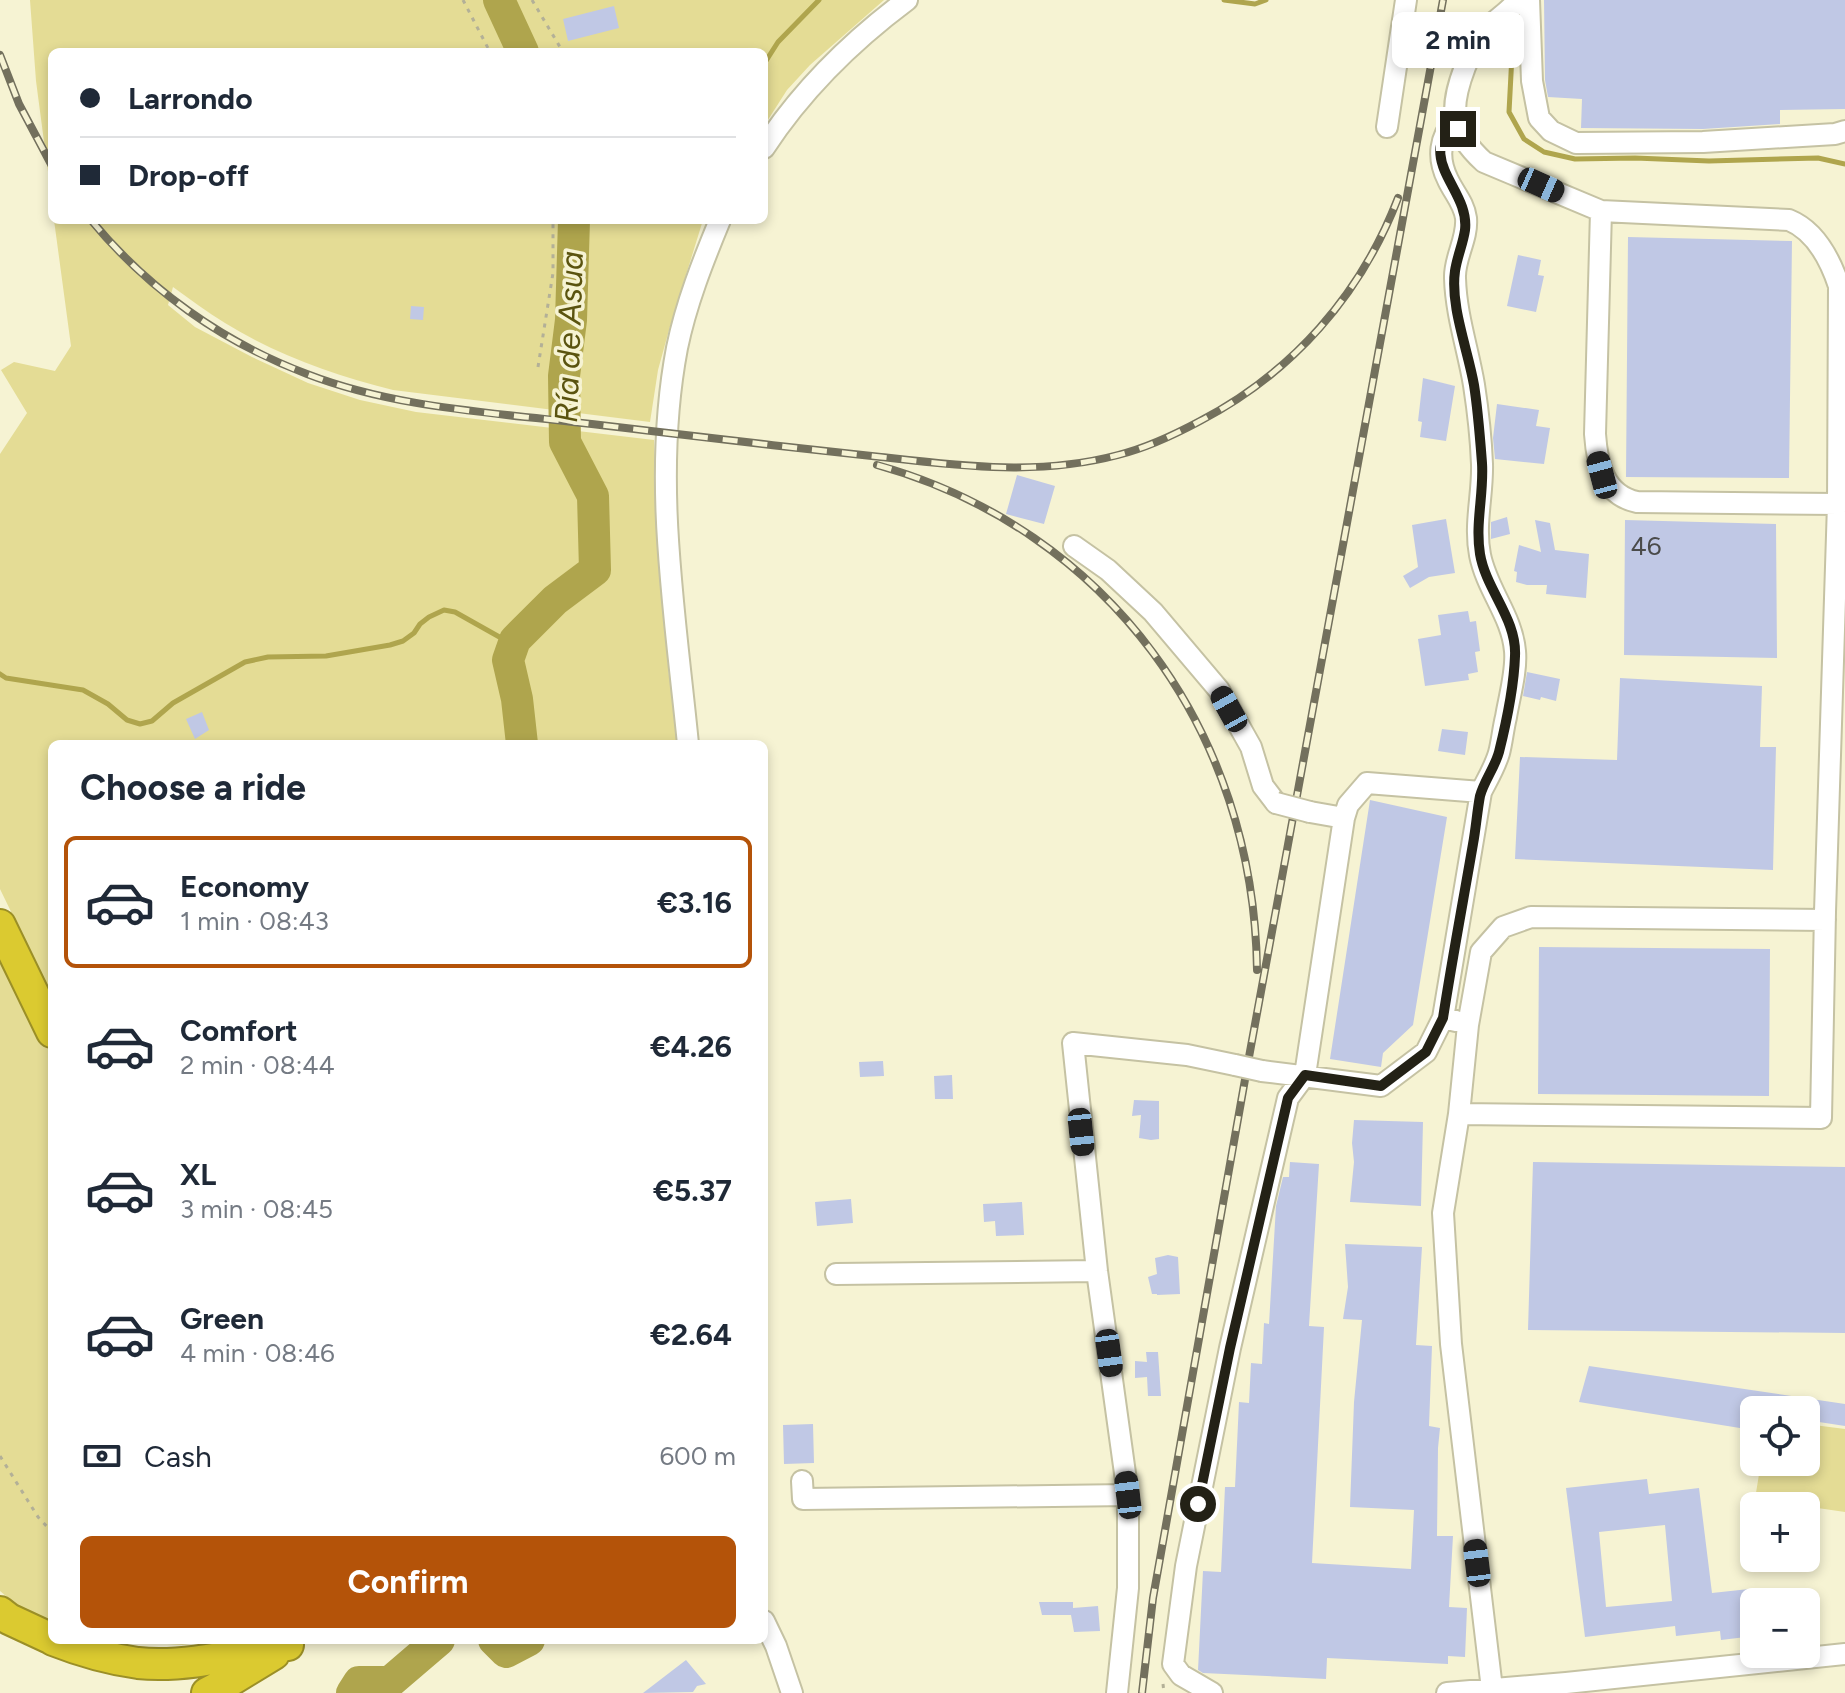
<!DOCTYPE html>
<meta charset="utf-8">
<style>
body{margin:0;font-family:Figtree,sans-serif;background:#f6f6f7;color:#1f2937;height:100vh;display:flex;flex-direction:column;font-size:30px;white-space:nowrap}
*{box-sizing:border-box;margin:0}
p{font-size:26px;color:#747a83}
.icon{flex:none;width:44px;height:44px;fill:none;stroke:currentColor;stroke-width:2;stroke-linecap:round;stroke-linejoin:round}
.map{position:relative;flex:1;overflow:hidden}
.drawer{position:absolute;left:48px;top:740px;width:720px;height:904px;display:flex;flex-direction:column;background:#fff;border-radius:12px;box-shadow:0 4px 12px #0003}
.drawer>*{flex:none}
.hud{position:absolute;left:48px;top:48px;width:720px;height:176px;border-radius:12px;box-shadow:0 4px 12px #0003;display:grid;align-content:center;height:176px;padding:0 32px;background:#fff}
.tools{position:absolute;left:1740px;top:1396px;display:grid;gap:16px}
.tools a{display:grid;place-items:center;width:80px;height:80px;border-radius:12px;background:#fff;box-shadow:0 4px 12px #0003;font-size:40px}
.end{position:absolute;width:36px;height:36px;margin:-18px;border:10px solid #232116;background:#fff;box-shadow:0 0 0 4px #fff}
.from{border-radius:50%}
.bubble{position:absolute;height:56px;border-radius:12px;background:#fff;box-shadow:0 4px 12px #0003;font-size:26px;font-weight:700;line-height:56px;text-align:center}
.car{position:absolute;width:24px;height:48px;margin:-24px -12px;border-radius:10px;box-shadow:0 0 6px 2px #0007;background:linear-gradient(#222 24%,#8ab4d8 0 40%,#222 0 76%,#8ab4d8 0 86%,#222 0)}
.hud b{display:flex;align-items:center;gap:28px;height:76px;font-size:30px}
.hud b+b{border-top:2px solid #e0e1e3}
.hud i{width:20px;height:20px;background:#1f2937}
ul{padding:0;list-style:none}
li{display:flex;align-items:center;gap:24px;height:132px;margin:0 16px 12px;padding:0 16px;border:4px solid transparent;border-radius:12px}
li div{flex:1}
li b{display:block;font-size:30px}
li em{font-style:normal;font-weight:700}
li.active{border-color:#b45309}
li>.icon{width:72px;height:72px;stroke-width:1.5}
h2{padding:0 32px;font-size:36px;line-height:96px}
.pay{display:flex;align-items:center;gap:20px;height:88px;padding:0 32px;font-size:30px}
.pay p{margin-inline-start:auto}
.cta{display:flex;gap:16px;margin-top:auto;padding:16px 32px}
.cta a{flex:1;height:92px;border-radius:12px;background:#b45309;color:#fff;font-size:32px;font-weight:700;line-height:92px;text-align:center}
.map>svg:first-child{display:block}
</style>
<div class="map">
<svg width="1845" height="1693" viewBox="0 0 1845 1693">
<rect width="100%" height="100%" fill="#f6f3d3"/>
<path fill="#e4dc95" d="M30,0H884L810,65L787,90L764,126V52H52V202L36,81Z
M54,220H703L669,330L658,370L650,422L393,390C334,375 277,355 225,323C207,312 190,299 173,287L168,305L195,327L252,357L308,383L360,400L416,412L654,440L660,569L669,676L674,696L679,744H52V996L0,889V454L27,413L1,370L14,362L55,371L71,346Z
M0,956L52,1053V1623L18,1606L0,1591Z
M1806,1424L1845,1429V1512L1755,1499L1761,1462H1806Z
M106,1640H220L182,1645Z"/>
<g fill="none" stroke-linecap="round" stroke-linejoin="round">
<path stroke="#afa54d" stroke-width="5" d="M1224,0L1255,4L1266,0
M1506,34L1512,55L1509,112L1524,139L1544,152L1575,159L1635,158L1709,161L1818,158L1845,164
M764,64L778,42L819,0
M0,674L6,678L83,690L108,704L127,720L140,724L152,721L173,703L245,662L268,657L326,656L390,645L403,641L414,633L420,624L429,617L444,610L455,612L503,639L515,640"/>
<path stroke="#afa54d" stroke-width="32" d="M499,0L523,52
M522,744L517,699L508,660L515,640L555,600L595,570L593,496L565,442L564,376L571,320L574,220
M494,1640L506,1652L529,1640
M352,1693L359,1682H390L439,1640"/>
</g>
<path fill="#c0c8e5" fill-rule="evenodd" d="M1544,0H1845V109L1780,110V124L1703,129L1581,128L1582,99L1548,97L1545,80Z
M614,6L619,28L568,41L563,19Z
M1628,237L1792,241L1789,478L1626,477Z
M1518,255L1541,260L1538,275L1544,276L1536,312L1507,306Z
M411,306L424,307L423,320L410,319Z
M1423,378L1455,386L1446,441L1420,437L1422,422L1418,421Z
M1497,404L1539,410L1536,426L1550,428L1544,464L1495,459L1493,438Z
M1017,475L1055,486L1044,524L1006,514Z
M1507,517L1510,534L1491,539V522Z
M1446,519L1455,573L1429,577L1410,588L1403,576L1418,567L1412,525Z
M1535,520L1550,523L1555,550L1589,554L1586,598L1546,594L1547,585H1527L1516,582L1517,572L1514,571L1519,545L1541,552Z
M1625,520L1776,524L1777,658L1624,655Z
M1468,611L1470,622L1476,621L1480,651L1475,652L1478,672L1468,674L1469,680L1425,686L1418,639L1441,635L1438,615Z
M1527,672L1560,679L1556,701L1541,697L1540,700L1523,696Z
M1620,678L1762,686L1760,747H1776L1773,870L1515,859L1520,757L1617,760Z
M202,712L209,730L195,739L186,719Z
M1442,729L1468,732L1465,755L1438,751Z
M1370,800L1447,817L1413,1025L1383,1053L1381,1067L1330,1059Z
M1539,947L1770,949L1769,1096L1538,1094Z
M883,1061L884,1076L860,1077L859,1062Z
M952,1075L953,1099H935L934,1076Z
M1134,1100L1159,1101V1139L1151,1140L1139,1138L1141,1115L1132,1116Z
M1354,1120L1423,1122L1421,1206L1350,1202L1354,1162L1352,1143Z
M1290,1162L1319,1164L1309,1326L1324,1327L1312,1563L1411,1569L1414,1510L1350,1507L1354,1402L1362,1320L1343,1319L1348,1287L1345,1244L1422,1247L1416,1345L1432,1346L1429,1426L1440,1428L1438,1448L1437,1536H1453L1449,1607L1467,1608L1465,1657L1448,1656V1664L1327,1658L1326,1679L1203,1673L1198,1670L1203,1571L1221,1572L1225,1487H1235L1239,1402L1249,1403L1251,1363L1262,1364L1264,1323L1269,1324L1276,1206L1283,1177H1289Z
M1533,1162L1845,1167V1333L1528,1330Z
M851,1199L853,1223L817,1226L815,1202Z
M1022,1202L1024,1235L996,1236L995,1221L984,1222L983,1204Z
M1168,1255L1178,1257L1180,1294L1157,1295V1294H1152L1148,1277L1157,1274L1155,1258Z
M1146,1352H1158L1161,1396H1148L1147,1377L1135,1378V1361L1147,1362Z
M1589,1366L1845,1404V1426L1806,1420V1410H1754V1413L1747,1412L1746,1429L1579,1402Z
M813,1424L814,1463L784,1464L783,1425Z
M1647,1479L1649,1494L1699,1488L1712,1593L1749,1589L1750,1603L1754,1602V1636L1721,1640L1720,1631L1676,1636L1675,1626L1585,1637L1566,1488ZM1665,1525L1672,1601L1606,1607L1599,1532Z
M1039,1602H1073V1608L1098,1606L1100,1631L1074,1632L1071,1615H1042Z
M686,1660L706,1684L697,1686L693,1692L643,1693Z"/>
<g fill="none" stroke-linecap="round" stroke-linejoin="round">
<defs>
<path id="minor" d="M1529,0L1532,81L1539,118L1551,131L1576,143L1703,142L1835,134L1845,131
M1456,119C1439,137 1437,158 1448,180C1454,193 1464,203 1466,218C1468,239 1454,258 1455,278C1456,315 1468,349 1474,385C1478,411 1481,438 1482,464C1483,494 1474,524 1480,555C1487,590 1512,616 1515,651C1517,671 1509,698 1506,717C1503,729 1502,742 1499,753C1495,767 1487,780 1481,792
M1387,127L1406,0
M764,148C802,90 852,41 907,0
M1601,211L1595,434C1597,464 1604,495 1637,502L1838,504
M1074,546L1108,570L1153,612L1219,690L1251,747L1263,786L1276,803
M688,744C675,612 652,479 677,348C686,304 703,261 720,220
M1310,812L1344,818
M1262,1071L1381,1086L1426,1052L1443,1018L1456,1021
M1459,1114L1821,1118L1825,912L1838,504L1839,286C1830,259 1816,231 1789,220L1601,211L1484,162C1450,131 1449,109 1465,67C1470,54 1476,41 1486,30C1496,19 1509,12 1518,0
M836,1274L1097,1271
M802,1481L803,1499L1128,1495
M764,1621L776,1646L792,1693
M1492,1689L1451,1344L1443,1213L1459,1114L1468,1025L1481,952L1503,927L1531,917L1825,920
M1117,1693L1128,1588V1495L1097,1271L1073,1043L1187,1055L1235,1065
M1212,1693L1181,1675L1173,1664L1186,1566L1230,1348L1288,1098L1305,1075L1344,818L1348,805L1367,783L1481,792L1443,1018
M1447,1693L1566,1683L1845,1654"/>
<path id="highway" d="M0,925L52,1032
M0,1612L9,1619L52,1639
M53,1640C81,1651 109,1659 138,1663C188,1668 240,1653 288,1645
M207,1693L228,1682L274,1654"/>
</defs>
<use href="#minor" stroke="#c5c2a3" stroke-width="24"/>
<use href="#highway" stroke="#9b8f27" stroke-width="34"/>
<path stroke="#b3b097" stroke-width="3" stroke-dasharray="4 6" stroke-linecap="butt" d="M463,0L490,52
M532,0L563,52
M538,367L553,273V220
M0,1456L38,1517L52,1532
M1163,1684L1164,1693"/>
<use href="#minor" stroke="#fff" stroke-width="20"/>
<use href="#highway" stroke="#dbca30" stroke-width="30"/>
<defs>
<path id="rail" d="M0,55L19,104L52,166
M91,220C148,289 222,342 307,374C377,401 451,409 525,417C567,421 609,426 651,431C728,440 804,449 881,457C960,466 1039,476 1118,455C1146,448 1174,435 1200,421C1292,373 1361,295 1398,198
M877,465C1109,530 1254,732 1257,970
M1142,1693L1153,1598L1249,1057L1443,0"/>
</defs>
<use href="#rail" stroke="#73705d" stroke-width="8"/>
<use href="#rail" stroke="#f6f3d3" stroke-width="5" stroke-dasharray="15" stroke-linecap="butt"/>
<defs>
<path id="minor-bridge" d="M1276,803L1310,812
M1235,1065L1262,1071"/>
</defs>
<use href="#minor-bridge" stroke="#c5c2a3" stroke-width="24" stroke-linecap="butt"/>
<use href="#minor-bridge" stroke="#fff" stroke-width="20"/>
</g>
<g fill="none" stroke-linecap="round" stroke-linejoin="round">
<path stroke="#232116" stroke-width="10" d="M1198,1504L1230,1348L1288,1098L1305,1075L1381,1086L1426,1052L1443,1018C1452,960 1463,902 1473,844C1476,828 1477,812 1480,796C1484,781 1495,767 1499,752C1506,724 1514,685 1515,656C1517,619 1486,590 1480,554C1475,523 1484,494 1482,463C1480,437 1478,410 1474,385C1468,350 1450,306 1455,271C1457,257 1463,244 1465,230C1470,188 1414,162 1456,119L1458,129"/>
</g>
<g text-anchor="middle" stroke-width="7" stroke-linejoin="round" paint-order="stroke">
<g font-size="26" fill="#4a4b4a">
<text x="1646" y="555">46</text>
</g>
<g font-size="32" font-style="italic" fill="#5a530f" stroke="#f6f3d3">
<text transform="translate(569 337) rotate(-88)" y="11">Ría de Asua</text>
</g>
</g>
</svg>
<div class="tools">
<a><svg class="icon" aria-label="locate" viewBox="0 0 24 24"><circle cx="12" cy="12" r="6"/><path d="M12 2v4M12 18v4M2 12h4M18 12h4"/></svg></a>
<a>+</a>
<a>−</a>
</div>
<i class="end from" style="left:1198px;top:1504px"></i>
<i class="end" style="left:1458px;top:129px"></i>
<div class="bubble" style="left:1392px;top:12px;width:132px">2 min</div>
<i class="car" style="left:1541px;top:185px;rotate:114deg"></i>
<i class="car" style="left:1602px;top:475px;rotate:345deg"></i>
<i class="car" style="left:1229px;top:709px;rotate:331deg"></i>
<i class="car" style="left:1081px;top:1132px;rotate:174deg"></i>
<i class="car" style="left:1109px;top:1353px;rotate:172deg"></i>
<i class="car" style="left:1128px;top:1495px;rotate:353deg"></i>
<i class="car" style="left:1477px;top:1563px;rotate:353deg"></i>
<div class="hud">
<b><i class="from"></i>Larrondo</b>
<b><i></i>Drop-off</b>
</div>
<section class="drawer">
<h2>Choose a ride</h2>
<ul>
<li class="active"><svg class="icon" aria-label="car" viewBox="0 0 24 24"><path d="M5 17H2v-5l4-1 3-4h7l3 4 3 1v5h-3M9 17h6M6 11h13"/><circle cx="7" cy="17" r="2"/><circle cx="17" cy="17" r="2"/></svg><div><b>Economy</b><p>1 min · 08:43</p></div><em>€3.16</em></li>
<li><svg class="icon" aria-label="car" viewBox="0 0 24 24"><path d="M5 17H2v-5l4-1 3-4h7l3 4 3 1v5h-3M9 17h6M6 11h13"/><circle cx="7" cy="17" r="2"/><circle cx="17" cy="17" r="2"/></svg><div><b>Comfort</b><p>2 min · 08:44</p></div><em>€4.26</em></li>
<li><svg class="icon" aria-label="car" viewBox="0 0 24 24"><path d="M5 17H2v-5l4-1 3-4h7l3 4 3 1v5h-3M9 17h6M6 11h13"/><circle cx="7" cy="17" r="2"/><circle cx="17" cy="17" r="2"/></svg><div><b>XL</b><p>3 min · 08:45</p></div><em>€5.37</em></li>
<li><svg class="icon" aria-label="car" viewBox="0 0 24 24"><path d="M5 17H2v-5l4-1 3-4h7l3 4 3 1v5h-3M9 17h6M6 11h13"/><circle cx="7" cy="17" r="2"/><circle cx="17" cy="17" r="2"/></svg><div><b>Green</b><p>4 min · 08:46</p></div><em>€2.64</em></li>
</ul>
<div class="pay"><svg class="icon" aria-label="cash" viewBox="0 0 24 24"><path d="M3 7h18v10H3z"/><circle cx="12" cy="12" r="2"/></svg>Cash<p>600 m</p></div>
<div class="cta"><a>Confirm</a></div>
</section>
</div>
